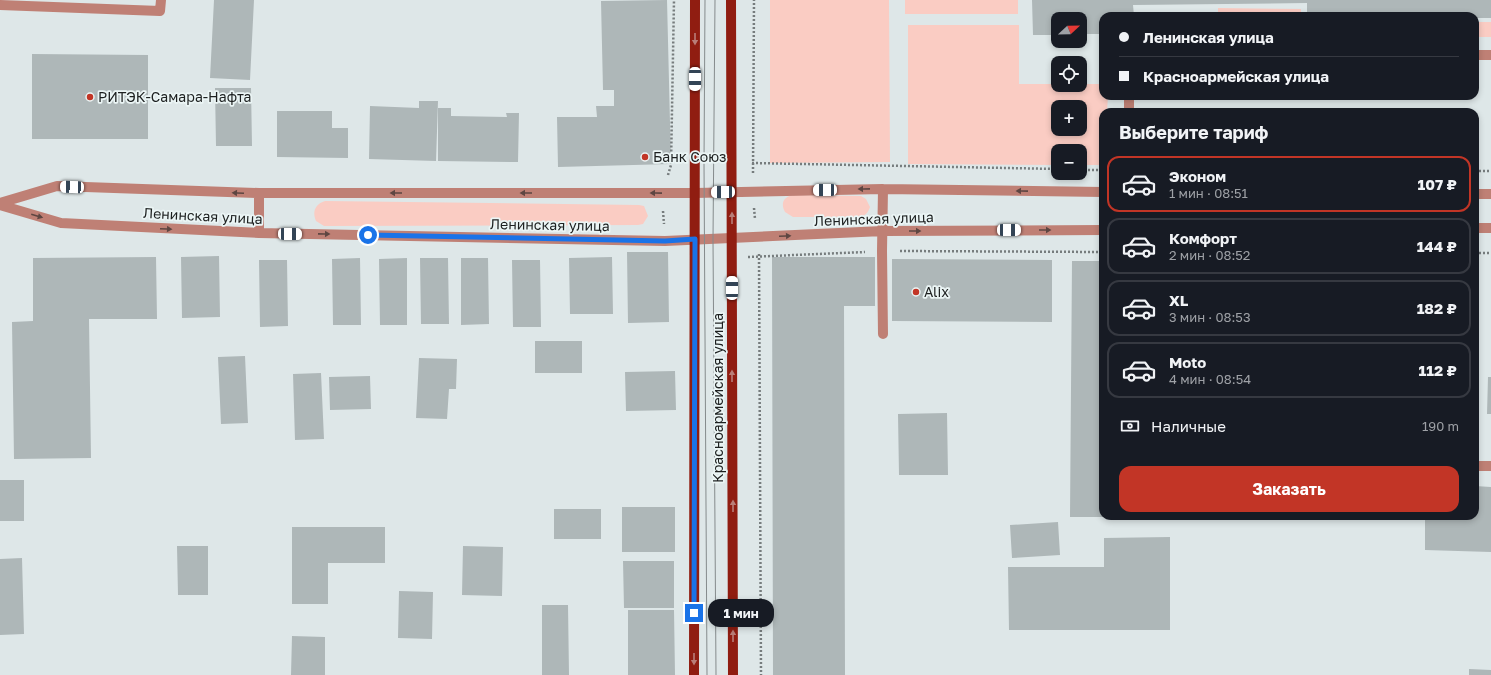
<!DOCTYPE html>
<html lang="ru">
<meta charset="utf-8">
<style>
body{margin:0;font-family:"Golos Text",sans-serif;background:#242831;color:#f1f3f6;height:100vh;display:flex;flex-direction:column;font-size:15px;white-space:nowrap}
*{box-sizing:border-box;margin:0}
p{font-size:13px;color:#9ea1a6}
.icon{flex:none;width:22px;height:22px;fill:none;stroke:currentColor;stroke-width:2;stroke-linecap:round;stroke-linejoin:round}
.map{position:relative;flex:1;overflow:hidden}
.side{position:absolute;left:1099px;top:108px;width:380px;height:412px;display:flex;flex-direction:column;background:#171b24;border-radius:12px;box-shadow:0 2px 6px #0003}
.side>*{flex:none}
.hud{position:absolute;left:1099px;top:12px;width:380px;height:88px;border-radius:12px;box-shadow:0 2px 6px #0003;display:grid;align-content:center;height:88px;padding:0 20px;background:#171b24}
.needle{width:26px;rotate:68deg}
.tools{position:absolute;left:1051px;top:12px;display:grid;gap:8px}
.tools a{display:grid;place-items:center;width:36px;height:36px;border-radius:8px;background:#171b24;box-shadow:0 2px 6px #0003;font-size:20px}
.end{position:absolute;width:18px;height:18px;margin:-9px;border:5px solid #1a73e8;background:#fff;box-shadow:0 0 0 2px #fff}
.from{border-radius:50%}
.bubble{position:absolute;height:28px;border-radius:12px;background:#171b24;box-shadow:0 2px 6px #0003;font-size:13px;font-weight:700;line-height:28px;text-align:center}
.car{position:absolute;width:12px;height:24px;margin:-12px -6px;border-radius:5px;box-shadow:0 0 3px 1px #0007;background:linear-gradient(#fff 24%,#345 0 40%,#fff 0 76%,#345 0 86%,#fff 0)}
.hud b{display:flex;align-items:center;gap:14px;height:38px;font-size:15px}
.hud b+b{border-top:1px solid #363941}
.hud i{width:10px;height:10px;background:#f1f3f6}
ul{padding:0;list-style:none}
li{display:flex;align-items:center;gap:12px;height:56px;margin:0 8px 6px;padding:0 12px;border:2px solid #363941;border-radius:12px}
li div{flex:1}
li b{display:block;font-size:15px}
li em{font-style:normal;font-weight:700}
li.current{border-color:#c23526}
li>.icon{width:36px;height:36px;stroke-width:1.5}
h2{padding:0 20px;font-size:18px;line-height:48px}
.pay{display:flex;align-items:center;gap:10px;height:44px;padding:0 20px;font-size:15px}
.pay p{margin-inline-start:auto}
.action{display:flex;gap:8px;margin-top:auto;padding:8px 20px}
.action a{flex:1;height:46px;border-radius:12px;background:#c23526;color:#fff;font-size:16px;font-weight:700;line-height:46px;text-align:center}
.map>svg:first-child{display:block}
</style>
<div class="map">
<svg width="1491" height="675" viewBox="0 0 1491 675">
<rect width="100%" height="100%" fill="#dee7e8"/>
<path fill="#faccc3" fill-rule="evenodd" d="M770,0H889L890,162L770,163Z
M905,0H1018V14H905Z
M1218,8L1301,9V16H1218Z
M1475,22H1491V37H1475Z
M908,25H1019V84H1103V96H1108L1107,112H1103V165H1080V151H1058V165L908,164ZM1058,107H1080V129H1058Z
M794,195L861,196L866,199L870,207C868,213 866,215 860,217H793L785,212C780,203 784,196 794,195Z
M325,201L639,205L644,206L648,216L643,224L638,225L324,226L316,221C312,212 315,204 325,201Z"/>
<path fill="#aeb7b8" d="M214,0H254L250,80L210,78Z
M667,0L671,164L558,167L557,117H597L596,106H614V90H603L601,1Z
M1032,0H1491V18H1475V16H1307V3L1133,5L1134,16H1103V34H1080V19H1058V35H1033Z
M32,54L148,55V139H32Z
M215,88H251L252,146H216Z
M419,101H438L436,161L369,159L370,106L419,108Z
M438,108H451V116L507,117L506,113H519L518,162L438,161Z
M277,111H332V128H348V158L277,157Z
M1475,118H1476L1477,165H1475Z
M627,252H668L669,322L628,323Z
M219,256L220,317L182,318L181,257Z
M156,257L157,319H89L91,458L14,459L12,322L33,321V258Z
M612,257L613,314H570L569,258Z
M772,257H875V306H844L845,675H773Z
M360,258L361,325H333L332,259Z
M407,258V325H380L379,259Z
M420,258H448L449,324H421Z
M461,258H488L489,324L461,325Z
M892,259L1052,260V322L892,321Z
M259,260H287L288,326L260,327Z
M512,260H540L541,327H513Z
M1072,261H1103V517H1070Z
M535,341H582V373H535Z
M245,356L248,423L221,424L218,357Z
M419,358L457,359L456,389H449L447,419L416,418Z
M675,371L676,410L626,411L625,372Z
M321,373L324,439L295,440L293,374Z
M370,376L371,409L330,410L329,377Z
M1488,377H1491V414H1487Z
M947,413L948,475H899L898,414Z
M0,480H24V521H0Z
M1475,486L1491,487V552L1425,550V516H1475Z
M622,507H675V552H622Z
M554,509H601V539H554Z
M1058,522L1060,555L1012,558L1010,525Z
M292,527H385V563H328V604H292Z
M1170,537V630H1009L1008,567H1104V538Z
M177,546H208V595H178Z
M463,546L503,547L502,596L462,595Z
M22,558L24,634L0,635V559Z
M623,561H674V608H624Z
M399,591L433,592L432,639L398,638Z
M542,605H568L569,675H542Z
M628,610H674L675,675H628Z
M292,636L325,637V675H291Z
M1469,669L1491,670V675H1469Z"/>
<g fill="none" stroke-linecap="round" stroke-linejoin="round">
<path stroke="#767c7d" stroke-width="2.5" stroke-dasharray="2 2" stroke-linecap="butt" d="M752,163L1058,169
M1080,170H1103
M1475,171H1491
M753,173L754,0
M668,175L671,165L674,0
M754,208L755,219
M663,211L664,224
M900,251L1103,252
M1475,253H1491
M759,254L761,675
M748,257L865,252"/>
<path stroke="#bf8075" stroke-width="10" d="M0,5L160,11L161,0
M1475,55H1491
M1129,112V96
M883,189L882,251L883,334
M1475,194H1491
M0,203L57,186L259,193H695L883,189L1103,192
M0,205L61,223L259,233L665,241L883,231L1103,230
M1475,228H1491
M259,233V193
M1475,466H1491"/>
<path stroke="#901d11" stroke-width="10" d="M731,0L733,675
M694,675L695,0"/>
<path stroke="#858b8c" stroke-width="1" d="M705,0L704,163L707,675
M715,0L713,239L716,675"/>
</g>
<defs><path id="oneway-solid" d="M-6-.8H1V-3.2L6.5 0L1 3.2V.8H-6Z"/></defs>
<g fill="#b97e78">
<use href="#oneway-solid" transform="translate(695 39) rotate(90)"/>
<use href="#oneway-solid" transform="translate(732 218) rotate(-90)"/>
<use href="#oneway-solid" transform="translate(732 376) rotate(-90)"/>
<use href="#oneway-solid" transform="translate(733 506) rotate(-90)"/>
<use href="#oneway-solid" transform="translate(733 636) rotate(-90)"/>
<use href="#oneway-solid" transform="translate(694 659) rotate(90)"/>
</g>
<g fill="#5e4642">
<use href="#oneway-solid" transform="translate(864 189) rotate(179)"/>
<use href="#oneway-solid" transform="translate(1022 191) rotate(-179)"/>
<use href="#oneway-solid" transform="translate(238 193) rotate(-178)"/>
<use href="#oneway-solid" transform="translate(396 193) rotate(180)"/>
<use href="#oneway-solid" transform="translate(526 193) rotate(180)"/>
<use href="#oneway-solid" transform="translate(656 193) rotate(-179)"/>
<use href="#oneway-solid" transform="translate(37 216) rotate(16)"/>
<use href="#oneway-solid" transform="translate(166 229) rotate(3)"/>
<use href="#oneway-solid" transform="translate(1045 230)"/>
<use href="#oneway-solid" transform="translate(915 231)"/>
<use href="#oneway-solid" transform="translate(324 234) rotate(1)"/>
<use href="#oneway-solid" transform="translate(785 236) rotate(-3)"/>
</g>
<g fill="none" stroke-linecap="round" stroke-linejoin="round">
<path stroke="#1a73e8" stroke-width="5" d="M368,235L665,241L695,239L694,613"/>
</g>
<g fill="#c23526" stroke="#ebf5f5" stroke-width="1.5">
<circle cx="90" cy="97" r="4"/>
<circle cx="645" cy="157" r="4"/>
<circle cx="916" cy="292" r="4"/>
</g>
<g text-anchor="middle" stroke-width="3.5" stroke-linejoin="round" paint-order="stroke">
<g font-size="14" fill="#1d2020" stroke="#ebf5f5" text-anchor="start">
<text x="98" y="102">РИТЭК-Самара-Нафта</text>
<text x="653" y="162">Банк Союз</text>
<text x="924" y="297">Alix</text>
</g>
<g font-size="14" fill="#1d2020" stroke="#ebf5f5">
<text transform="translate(203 216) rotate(3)" y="5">Ленинская улица</text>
<text transform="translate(874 219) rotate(-2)" y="5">Ленинская улица</text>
<text transform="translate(550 225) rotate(1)" y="5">Ленинская улица</text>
<text transform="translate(718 398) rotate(-90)" y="5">Красноармейская улица</text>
</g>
</g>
</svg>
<div class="tools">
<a><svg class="needle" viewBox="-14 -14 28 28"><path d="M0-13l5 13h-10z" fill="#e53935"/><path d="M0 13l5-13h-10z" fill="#9ea1a6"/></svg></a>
<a><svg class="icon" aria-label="locate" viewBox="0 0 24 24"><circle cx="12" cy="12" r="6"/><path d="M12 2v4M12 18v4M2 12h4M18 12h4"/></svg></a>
<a>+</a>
<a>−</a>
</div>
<i class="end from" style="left:368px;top:235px"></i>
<i class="end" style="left:694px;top:613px"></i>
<div class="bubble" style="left:708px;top:599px;width:66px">1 мин</div>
<i class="car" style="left:695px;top:79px;rotate:180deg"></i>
<i class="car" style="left:72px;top:187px;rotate:272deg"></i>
<i class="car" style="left:825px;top:190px;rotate:269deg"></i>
<i class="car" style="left:723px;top:192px;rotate:269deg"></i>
<i class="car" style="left:1009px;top:230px;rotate:90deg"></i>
<i class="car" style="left:290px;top:234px;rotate:91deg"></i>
<i class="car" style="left:732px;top:288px;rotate:0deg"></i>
<div class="hud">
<b><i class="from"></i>Ленинская улица</b>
<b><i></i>Красноармейская улица</b>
</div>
<section class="side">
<h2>Выберите тариф</h2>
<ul>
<li class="current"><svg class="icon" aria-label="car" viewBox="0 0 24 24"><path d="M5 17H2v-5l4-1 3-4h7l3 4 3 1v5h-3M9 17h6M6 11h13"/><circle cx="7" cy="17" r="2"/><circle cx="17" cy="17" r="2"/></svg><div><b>Эконом</b><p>1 мин · 08:51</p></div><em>107 ₽</em></li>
<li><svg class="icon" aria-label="car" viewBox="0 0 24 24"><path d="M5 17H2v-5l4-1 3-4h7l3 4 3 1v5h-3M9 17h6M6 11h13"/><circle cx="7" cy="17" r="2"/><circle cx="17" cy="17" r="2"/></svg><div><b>Комфорт</b><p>2 мин · 08:52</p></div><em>144 ₽</em></li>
<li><svg class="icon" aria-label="car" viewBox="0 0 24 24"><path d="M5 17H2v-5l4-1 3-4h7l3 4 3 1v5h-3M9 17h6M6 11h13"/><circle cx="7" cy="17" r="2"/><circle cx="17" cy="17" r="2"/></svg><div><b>XL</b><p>3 мин · 08:53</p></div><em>182 ₽</em></li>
<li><svg class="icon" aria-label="car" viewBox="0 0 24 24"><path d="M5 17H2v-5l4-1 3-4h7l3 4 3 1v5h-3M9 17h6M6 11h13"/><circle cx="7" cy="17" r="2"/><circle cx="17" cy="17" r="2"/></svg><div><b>Moto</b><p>4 мин · 08:54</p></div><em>112 ₽</em></li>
</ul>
<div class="pay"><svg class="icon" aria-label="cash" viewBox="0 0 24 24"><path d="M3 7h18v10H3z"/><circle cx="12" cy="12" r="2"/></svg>Наличные<p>190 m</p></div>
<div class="action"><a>Заказать</a></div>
</section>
</div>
